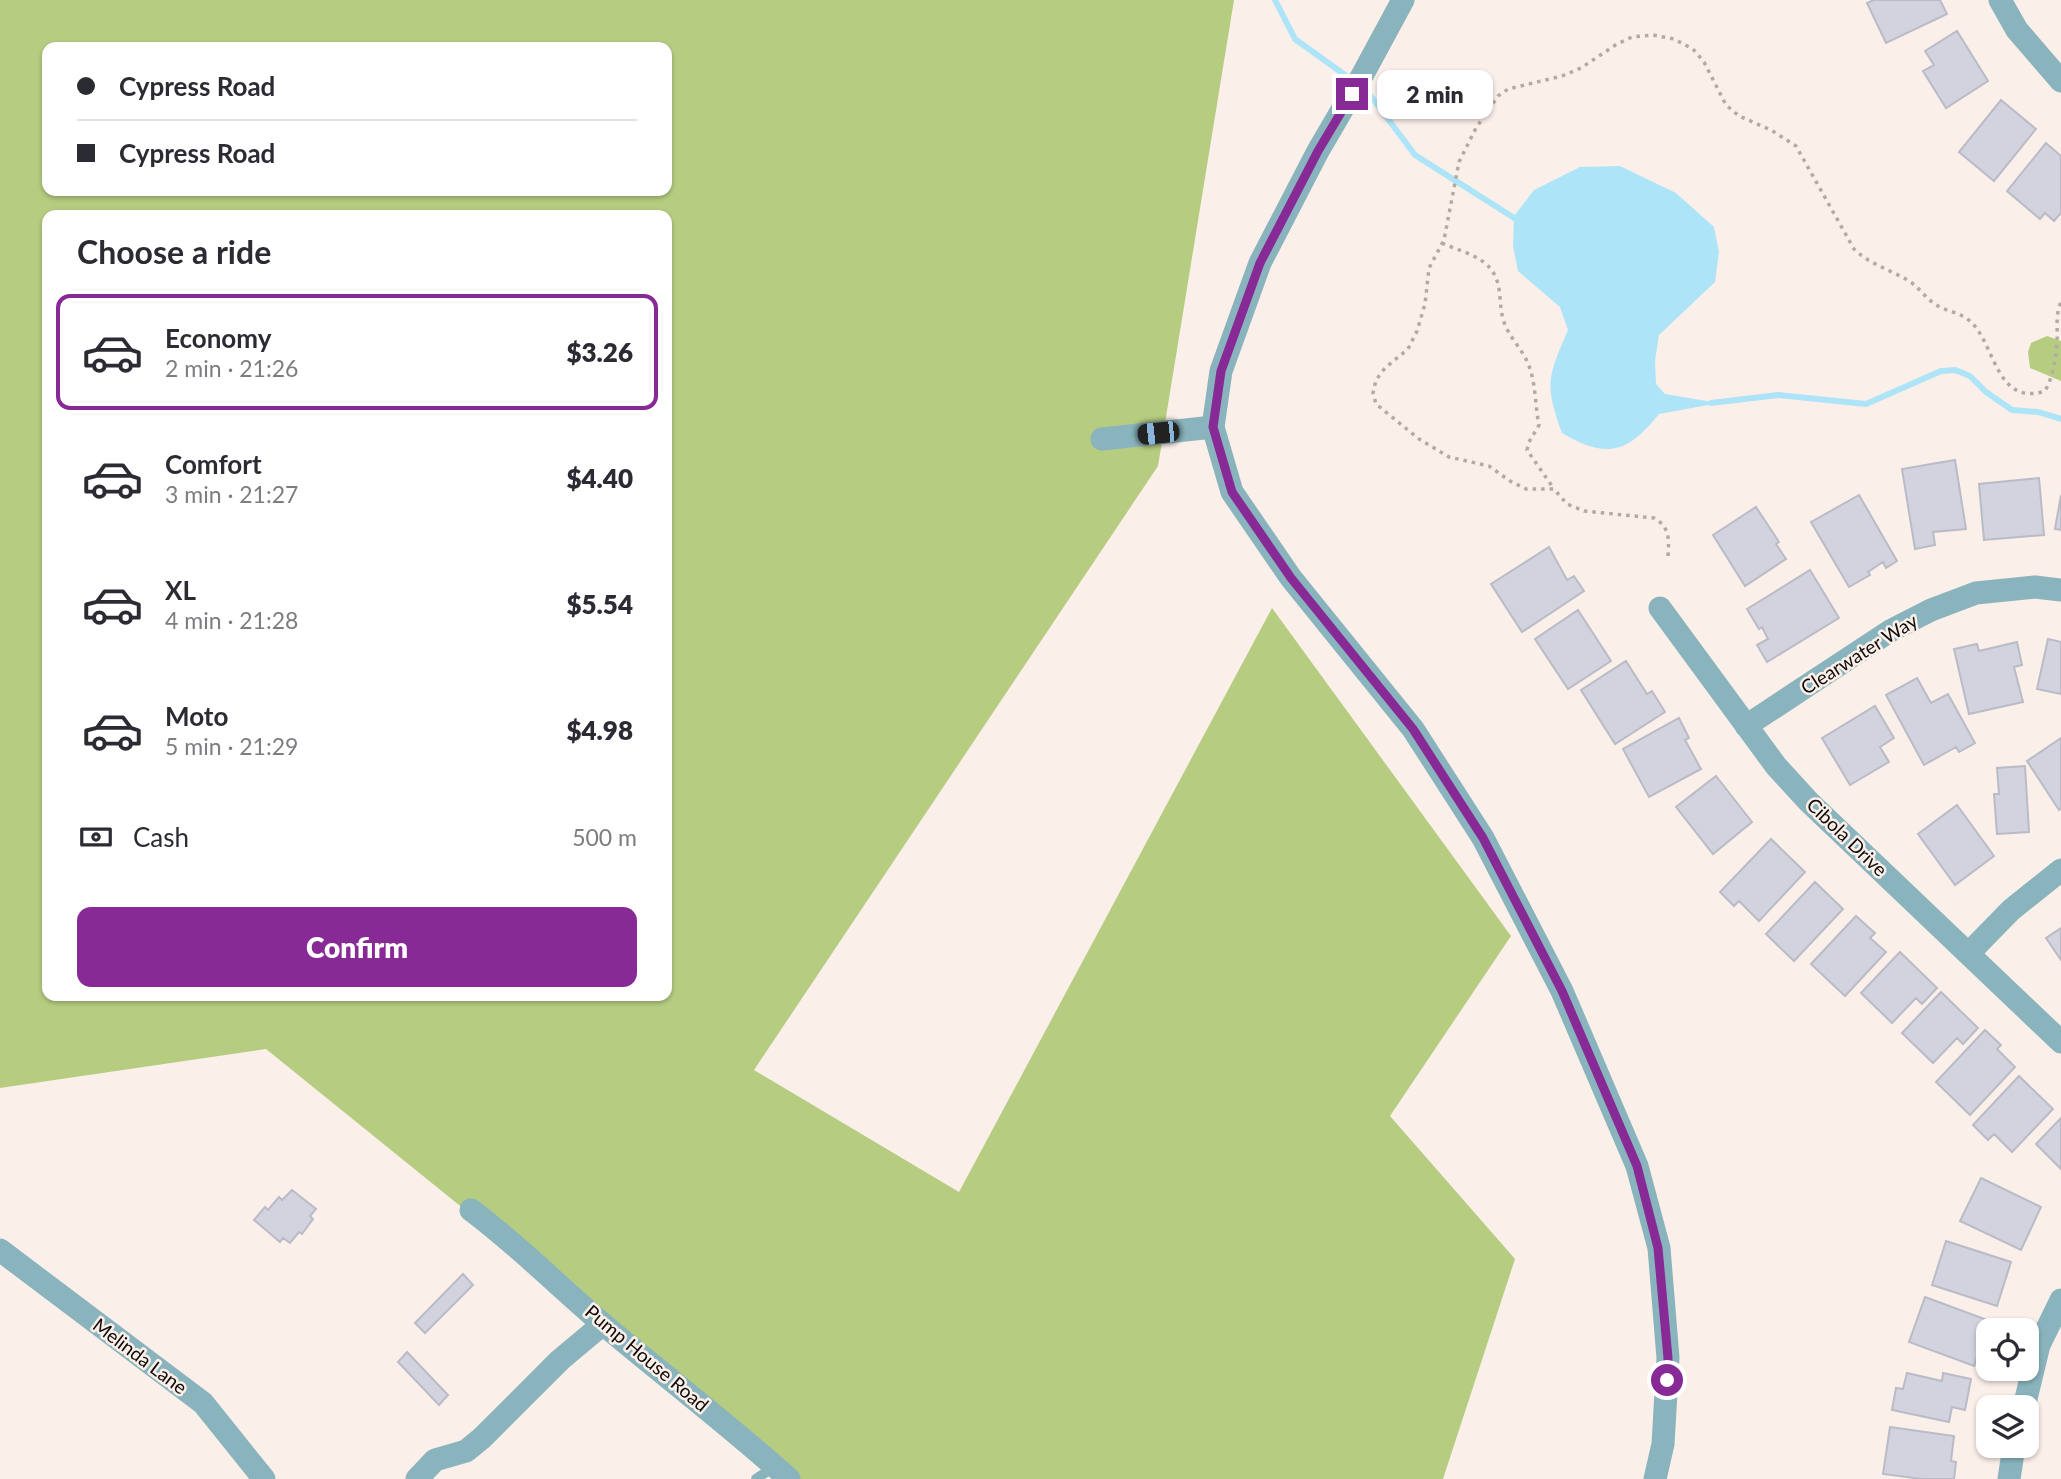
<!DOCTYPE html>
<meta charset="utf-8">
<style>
body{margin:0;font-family:Lato,sans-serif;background:#f7f7f7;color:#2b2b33;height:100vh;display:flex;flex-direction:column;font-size:26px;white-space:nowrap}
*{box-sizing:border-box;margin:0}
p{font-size:23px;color:#7c7c81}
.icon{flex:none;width:38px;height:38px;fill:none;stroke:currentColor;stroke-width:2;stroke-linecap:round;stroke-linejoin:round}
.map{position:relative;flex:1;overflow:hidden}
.sheet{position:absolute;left:42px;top:210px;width:630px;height:791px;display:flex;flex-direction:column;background:#fff;border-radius:14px;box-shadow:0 2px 5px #0004}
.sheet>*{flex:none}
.hud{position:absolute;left:42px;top:42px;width:630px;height:154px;border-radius:14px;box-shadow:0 2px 5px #0004;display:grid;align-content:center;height:154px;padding:0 35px;background:#fff}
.fabs{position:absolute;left:1976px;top:1318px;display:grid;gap:14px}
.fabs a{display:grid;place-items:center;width:63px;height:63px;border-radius:14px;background:#fff;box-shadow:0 2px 5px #0004;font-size:35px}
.end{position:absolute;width:32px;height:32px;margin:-16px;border:9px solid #872a95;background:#fff;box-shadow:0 0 0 4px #fff}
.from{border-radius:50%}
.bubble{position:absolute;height:49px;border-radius:14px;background:#fff;box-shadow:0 2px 5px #0004;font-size:23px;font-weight:800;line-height:49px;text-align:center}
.car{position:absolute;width:21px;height:42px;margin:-21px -10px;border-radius:9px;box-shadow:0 0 5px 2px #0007;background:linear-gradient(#222 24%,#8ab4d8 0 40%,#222 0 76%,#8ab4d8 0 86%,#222 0)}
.hud b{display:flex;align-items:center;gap:24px;height:66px;font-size:26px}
.hud b+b{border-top:2px solid #e1e1e2}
.hud i{width:18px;height:18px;background:#2b2b33}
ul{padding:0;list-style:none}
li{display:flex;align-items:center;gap:21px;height:116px;margin:0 14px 10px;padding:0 21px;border:4px solid transparent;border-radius:14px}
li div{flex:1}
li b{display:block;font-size:26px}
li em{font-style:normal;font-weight:800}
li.selected{border-color:#872a95}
li>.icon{width:63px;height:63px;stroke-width:1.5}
h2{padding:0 35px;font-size:32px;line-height:84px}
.pay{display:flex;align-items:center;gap:18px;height:77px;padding:0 35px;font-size:26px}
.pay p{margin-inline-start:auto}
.action{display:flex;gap:14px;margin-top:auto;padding:14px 35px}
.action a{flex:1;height:80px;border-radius:14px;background:#872a95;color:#fff;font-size:28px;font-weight:800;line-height:80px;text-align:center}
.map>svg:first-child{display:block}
</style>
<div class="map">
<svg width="2061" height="1479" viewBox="0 0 2061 1479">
<rect width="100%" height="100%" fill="#fbefe9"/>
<path fill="#b6cd81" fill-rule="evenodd" d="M0,0H1234L1158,466L754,1070L959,1192L1272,608L1511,936L1390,1116L1515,1259L1443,1479H798L266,1049L0,1088ZM47,47H667V191H47ZM47,215H667V996H47Z
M2047,336L2061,341V381L2030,368L2028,352L2031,343Z"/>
<path fill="#aee4f8" d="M1620,166L1676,193L1714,227L1719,252L1715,282L1659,335L1655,361L1656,384L1665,394L1719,403L1659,414C1627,454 1606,459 1562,433C1544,384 1548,377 1568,330L1560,307L1518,271L1513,246L1514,216L1534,190L1580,167Z"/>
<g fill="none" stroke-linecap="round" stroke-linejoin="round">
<path stroke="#aee4f8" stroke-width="6" d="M1275,0L1295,39L1345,75
M1370,95L1415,155L1519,221
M1711,403L1778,395L1866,404L1941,371L1955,370L1970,376L1986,392L2012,410L2038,412L2061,419"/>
</g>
<path fill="#d2d3de" stroke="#b9bbc6" stroke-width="2" d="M1874,0H1940L1947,14L1886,43L1867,3Z
M1957,31L1988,81L1946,108L1923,71L1934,65L1925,51Z
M2001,100L2036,129L1994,181L1959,152Z
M2046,143L2061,156V213L2054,221L2045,213L2040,219L2007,191Z
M1955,460L1966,529L1933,532L1935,545L1915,549L1902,469Z
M2039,478L2044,535L1984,540L1979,484Z
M1859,495L1897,561L1886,568L1883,562L1868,572L1870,575L1849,587L1811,522Z
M2061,495V530L2055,529Z
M1756,507L1779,542L1776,544L1786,559L1745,586L1713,535Z
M1549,547L1567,580L1574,576L1584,591L1522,632L1491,584Z
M1810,570L1839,618L1767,662L1757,645L1768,639L1762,627L1759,629L1747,609Z
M1578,610L1611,661L1568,689L1535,639Z
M2048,639L2061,642V694L2037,689Z
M2017,642L2022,665L2014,667L2023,702L1969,714L1954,649L1977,644L1979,651Z
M1626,661L1647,694L1652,691L1665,712L1615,744L1581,690Z
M1917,678L1931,703L1948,694L1975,743L1959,752L1956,747L1924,765L1886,695Z
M1875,706L1894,738L1880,747L1889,762L1850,785L1822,738Z
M1679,718L1689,738L1685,740L1701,769L1649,797L1623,749Z
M2061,738V809L2059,810L2027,761Z
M2025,766L2029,832L1997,834L1994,794H1999L1997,768Z
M1716,776L1752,822L1713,854L1676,807Z
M1957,805L1994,856L1955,885L1918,834Z
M1771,839L1805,872L1759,921L1739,901L1734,906L1720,892Z
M1815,882L1843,909L1794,961L1766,934Z
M1856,916L1875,933L1870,938L1886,952L1845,996L1811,964Z
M2061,928V960L2046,938Z
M1900,952L1937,988L1922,1004L1916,998L1892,1023L1861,993Z
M1941,992L1978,1028L1963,1044L1957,1038L1933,1063L1902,1033Z
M1985,1030L2001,1045L1997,1049L2015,1067L1970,1115L1936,1082Z
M2019,1076L2053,1109L2012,1152L1994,1134L1988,1140L1973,1125Z
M2061,1118V1169L2036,1144Z
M1981,1178L2041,1207L2021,1250L1960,1221Z
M292,1190L316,1209L310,1216L313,1219L302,1234L299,1232L290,1243L283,1238L280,1242L254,1220L265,1207L268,1210L279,1197L282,1200Z
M1946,1241L2011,1262L1997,1306L1932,1285Z
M463,1274L473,1285L425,1333L415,1323Z
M1925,1297L1990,1321L1974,1366L1909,1342Z
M407,1352L448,1395L439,1405L398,1362Z
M1907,1373L1942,1381L1943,1373L1971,1379L1965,1410L1952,1407L1949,1422L1892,1410L1896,1388L1903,1389Z
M1890,1427L1954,1436L1951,1461L1956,1462L1954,1479H1922L1883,1474Z"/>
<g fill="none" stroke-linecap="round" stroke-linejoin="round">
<path stroke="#b3aaa5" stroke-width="3.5" stroke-dasharray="3.5 5" stroke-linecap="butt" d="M1442,243C1457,250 1479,255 1490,268C1503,284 1498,300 1503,319C1508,337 1523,349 1529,366C1536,384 1535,406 1539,425L1529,442L1527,450L1554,489
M1668,556C1669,539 1670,527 1654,518L1584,511L1567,504L1554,489H1526L1510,481L1489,466L1449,457L1419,439L1376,404L1373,393L1376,380L1385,368L1408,349L1417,331L1425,304L1429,268L1444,240L1459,162L1476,128L1498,96L1508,89L1562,76L1581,68L1617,44L1632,37L1653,35L1674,39L1693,49L1704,62L1726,105L1739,116L1771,130L1796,146L1854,249C1869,264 1891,270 1909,281C1920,288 1927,300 1938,306C1949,312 1962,313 1971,322C1995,344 1996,407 2045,391C2053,377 2056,358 2057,341C2058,328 2055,315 2061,302"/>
<path stroke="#8ab4bd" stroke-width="10" d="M756,1479L775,1466"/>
<path stroke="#8ab4bd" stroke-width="23" d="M1403,0L1363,74L1318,151L1260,263L1221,371L1213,427L1232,492L1291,578L1413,729L1483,838L1562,991L1637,1166L1659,1248L1668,1358L1663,1444L1655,1479
M2000,0L2017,30L2061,81
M1102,439L1213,427
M1660,608L1776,766L1809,802L2061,1042
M1746,726L1890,631L1931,610L1976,593L2035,587L2061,590
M1969,953L2011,910L2061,870
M471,1210C518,1245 559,1287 604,1325C666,1377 729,1425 789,1479
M0,1250L203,1403L264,1479
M2024,1407L2039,1345L2061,1300
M417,1479L435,1460L466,1451L482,1438L560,1360L603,1324
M2009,1479L2014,1446"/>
</g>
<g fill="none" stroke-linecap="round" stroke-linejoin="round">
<path stroke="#872a95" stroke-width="9" d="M1352,94L1318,151L1260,263L1221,371L1213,427L1232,492L1291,578L1413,729L1483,838L1562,991L1637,1166L1658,1248L1668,1358L1667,1380"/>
</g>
<g text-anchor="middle" stroke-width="5" stroke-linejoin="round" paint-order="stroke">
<g font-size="19" fill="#0f0b09" stroke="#fbefe9">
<text transform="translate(1859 654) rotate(-32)" y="7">Clearwater Way</text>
<text transform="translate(1847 837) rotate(44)" y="7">Cibola Drive</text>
<text transform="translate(140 1356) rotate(37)" y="7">Melinda Lane</text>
<text transform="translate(647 1358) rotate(40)" y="7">Pump House Road</text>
</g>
</g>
</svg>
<div class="fabs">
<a><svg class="icon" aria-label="locate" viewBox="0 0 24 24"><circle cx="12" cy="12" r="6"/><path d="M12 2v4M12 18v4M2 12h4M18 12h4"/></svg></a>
<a><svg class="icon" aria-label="layers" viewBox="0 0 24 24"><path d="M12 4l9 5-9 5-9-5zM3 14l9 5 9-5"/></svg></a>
</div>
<i class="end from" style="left:1667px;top:1380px"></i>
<i class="end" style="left:1352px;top:94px"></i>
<div class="bubble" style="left:1377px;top:70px;width:116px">2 min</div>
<i class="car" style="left:1158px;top:433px;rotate:264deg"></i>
<div class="hud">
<b><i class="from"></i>Cypress Road</b>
<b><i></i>Cypress Road</b>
</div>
<section class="sheet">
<h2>Choose a ride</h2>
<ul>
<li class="selected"><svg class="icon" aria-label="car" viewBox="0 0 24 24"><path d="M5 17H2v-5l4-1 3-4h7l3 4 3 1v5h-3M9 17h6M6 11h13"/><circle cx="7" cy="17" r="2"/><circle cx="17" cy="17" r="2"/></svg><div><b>Economy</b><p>2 min · 21:26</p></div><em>$3.26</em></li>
<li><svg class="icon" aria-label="car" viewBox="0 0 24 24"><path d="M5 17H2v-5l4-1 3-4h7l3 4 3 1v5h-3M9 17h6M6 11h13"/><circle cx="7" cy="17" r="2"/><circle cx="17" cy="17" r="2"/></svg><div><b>Comfort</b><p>3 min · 21:27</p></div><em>$4.40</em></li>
<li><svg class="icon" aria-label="car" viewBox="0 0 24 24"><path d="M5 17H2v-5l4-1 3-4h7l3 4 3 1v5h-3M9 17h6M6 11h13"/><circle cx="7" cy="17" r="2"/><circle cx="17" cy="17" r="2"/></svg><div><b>XL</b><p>4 min · 21:28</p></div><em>$5.54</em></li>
<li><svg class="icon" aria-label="car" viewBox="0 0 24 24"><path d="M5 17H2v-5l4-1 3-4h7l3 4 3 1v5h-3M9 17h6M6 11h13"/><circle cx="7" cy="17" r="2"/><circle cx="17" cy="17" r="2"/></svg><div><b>Moto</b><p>5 min · 21:29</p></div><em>$4.98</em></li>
</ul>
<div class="pay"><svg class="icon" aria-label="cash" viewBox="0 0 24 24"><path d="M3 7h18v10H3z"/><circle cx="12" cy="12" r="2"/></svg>Cash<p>500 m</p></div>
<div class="action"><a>Confirm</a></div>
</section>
</div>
